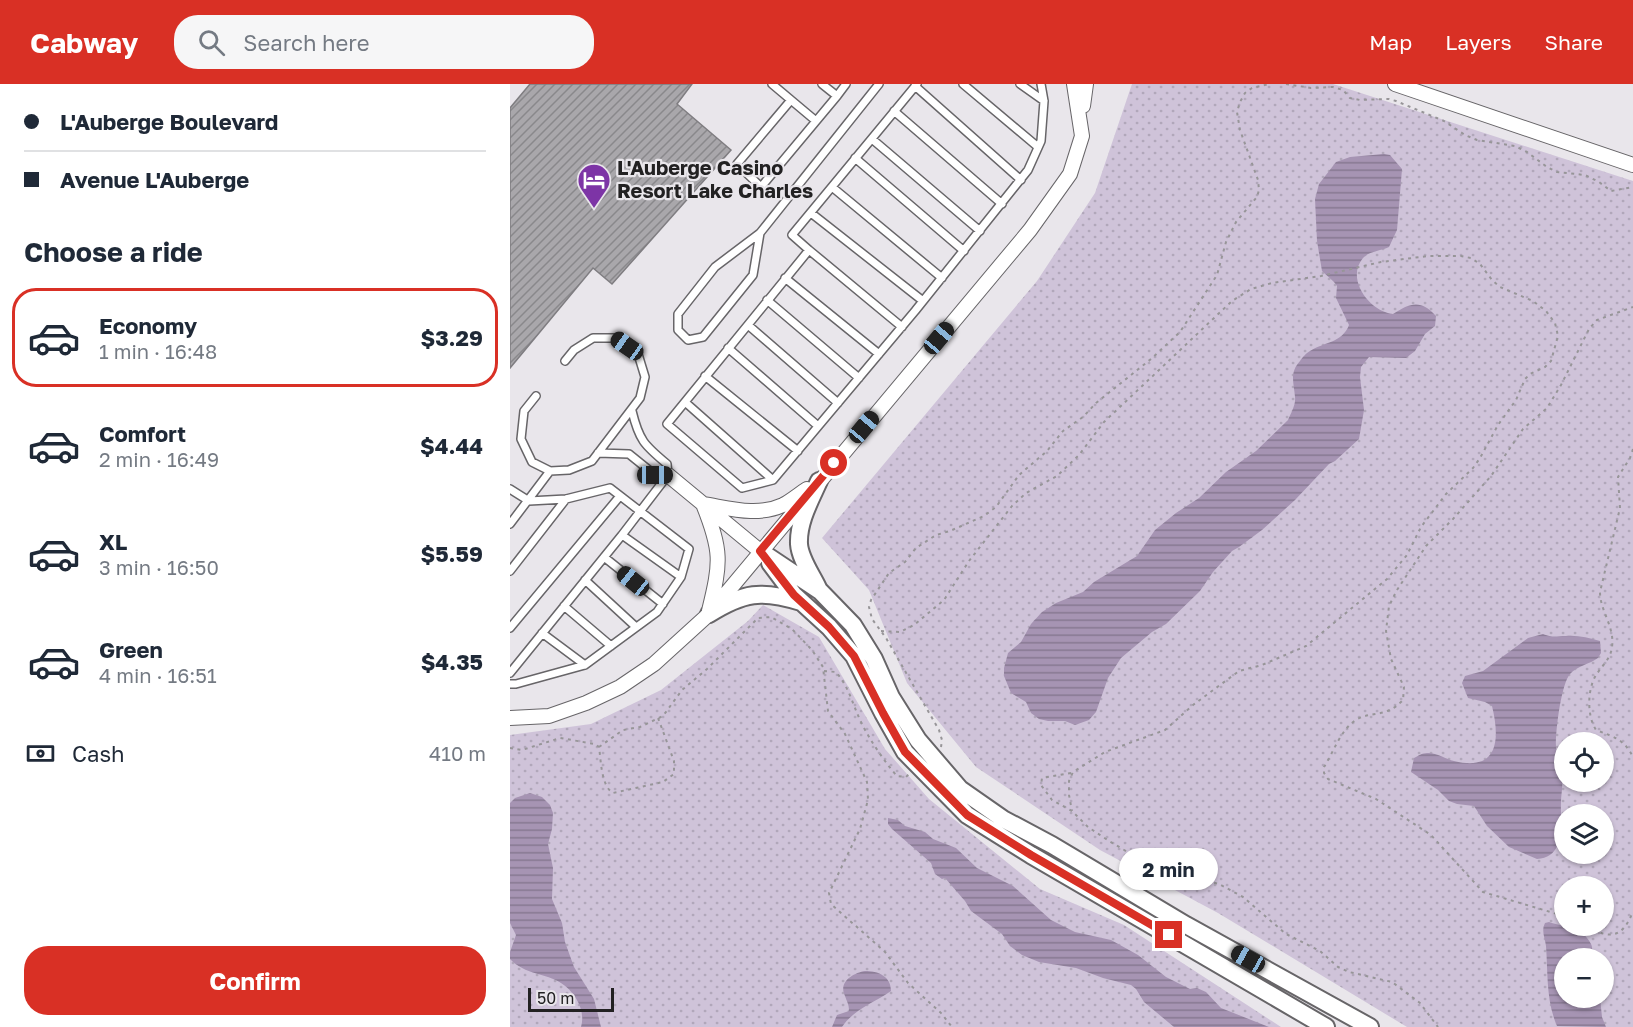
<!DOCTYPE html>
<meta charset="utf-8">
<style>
body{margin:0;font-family:"Golos Text",sans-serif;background:#f6f6f7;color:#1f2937;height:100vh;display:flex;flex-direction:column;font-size:22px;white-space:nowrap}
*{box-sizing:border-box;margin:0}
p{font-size:20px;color:#747a83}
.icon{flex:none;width:33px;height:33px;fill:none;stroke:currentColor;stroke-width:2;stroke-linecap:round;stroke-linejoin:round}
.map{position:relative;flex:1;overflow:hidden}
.panel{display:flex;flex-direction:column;background:#fff;width:510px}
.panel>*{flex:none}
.banner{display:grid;align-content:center;height:132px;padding:0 24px;background:#fff}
.fabs{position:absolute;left:1044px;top:648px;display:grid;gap:12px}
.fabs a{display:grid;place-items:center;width:60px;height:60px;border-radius:50%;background:#fff;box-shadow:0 2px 4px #0004;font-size:30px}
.scale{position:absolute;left:18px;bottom:15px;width:86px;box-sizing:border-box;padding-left:6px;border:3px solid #222122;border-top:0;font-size:16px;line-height:21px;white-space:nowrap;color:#222122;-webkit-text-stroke:4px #e9e6eb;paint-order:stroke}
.end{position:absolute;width:27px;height:27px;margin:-14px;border:8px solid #d93025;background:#fff;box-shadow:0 0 0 3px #fff}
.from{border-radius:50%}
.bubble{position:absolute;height:42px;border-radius:21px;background:#fff;box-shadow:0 2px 4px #0004;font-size:20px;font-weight:700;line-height:42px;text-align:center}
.car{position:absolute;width:18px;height:36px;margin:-18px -9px;border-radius:8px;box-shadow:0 0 4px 2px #0007;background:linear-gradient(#222 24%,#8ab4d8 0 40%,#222 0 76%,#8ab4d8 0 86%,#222 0)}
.banner b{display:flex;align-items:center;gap:21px;height:57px;font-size:22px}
.banner b+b{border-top:2px solid #e0e1e3}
.banner i{width:15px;height:15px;background:#1f2937}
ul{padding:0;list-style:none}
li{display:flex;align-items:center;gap:18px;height:99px;margin:0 12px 9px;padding:0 12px;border:3px solid transparent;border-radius:24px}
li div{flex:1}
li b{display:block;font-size:22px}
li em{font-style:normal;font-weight:700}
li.selected{border-color:#d93025}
li>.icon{width:54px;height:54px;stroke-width:1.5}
h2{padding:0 24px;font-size:27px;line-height:72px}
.pay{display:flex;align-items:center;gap:15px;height:66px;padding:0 24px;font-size:22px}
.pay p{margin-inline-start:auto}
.primary-button{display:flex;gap:12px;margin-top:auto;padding:12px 24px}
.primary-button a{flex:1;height:69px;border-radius:24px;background:#d93025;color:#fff;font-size:24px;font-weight:700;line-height:69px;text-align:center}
header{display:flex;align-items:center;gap:36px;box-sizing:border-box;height:84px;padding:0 30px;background:#d93025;color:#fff}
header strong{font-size:28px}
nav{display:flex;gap:33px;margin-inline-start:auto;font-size:21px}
.search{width:420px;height:54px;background:#f6f6f7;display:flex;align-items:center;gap:15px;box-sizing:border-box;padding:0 21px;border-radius:24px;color:#747a83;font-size:22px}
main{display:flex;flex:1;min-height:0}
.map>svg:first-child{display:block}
</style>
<header>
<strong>Cabway</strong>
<div class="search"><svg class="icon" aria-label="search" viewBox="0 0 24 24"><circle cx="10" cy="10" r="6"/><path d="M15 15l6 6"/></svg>Search here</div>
<nav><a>Map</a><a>Layers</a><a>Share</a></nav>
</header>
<main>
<section class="panel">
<div class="banner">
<b><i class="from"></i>L'Auberge Boulevard</b>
<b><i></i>Avenue L'Auberge</b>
</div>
<h2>Choose a ride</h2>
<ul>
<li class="selected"><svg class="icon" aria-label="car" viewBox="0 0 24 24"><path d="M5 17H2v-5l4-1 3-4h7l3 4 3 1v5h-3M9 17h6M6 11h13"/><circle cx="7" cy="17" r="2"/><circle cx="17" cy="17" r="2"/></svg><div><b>Economy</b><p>1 min · 16:48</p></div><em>$3.29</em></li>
<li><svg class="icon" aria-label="car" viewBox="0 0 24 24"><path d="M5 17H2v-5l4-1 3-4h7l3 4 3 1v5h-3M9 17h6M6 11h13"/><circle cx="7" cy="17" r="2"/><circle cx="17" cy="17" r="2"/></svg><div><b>Comfort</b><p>2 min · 16:49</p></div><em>$4.44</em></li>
<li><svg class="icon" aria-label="car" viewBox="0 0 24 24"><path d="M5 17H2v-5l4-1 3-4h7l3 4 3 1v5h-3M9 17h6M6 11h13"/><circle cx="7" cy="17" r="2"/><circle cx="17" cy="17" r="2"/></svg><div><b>XL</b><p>3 min · 16:50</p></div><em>$5.59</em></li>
<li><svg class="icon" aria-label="car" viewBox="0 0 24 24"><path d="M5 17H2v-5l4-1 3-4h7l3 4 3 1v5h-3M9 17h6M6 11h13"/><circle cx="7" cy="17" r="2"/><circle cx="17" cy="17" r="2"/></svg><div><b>Green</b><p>4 min · 16:51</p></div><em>$4.35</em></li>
</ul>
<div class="pay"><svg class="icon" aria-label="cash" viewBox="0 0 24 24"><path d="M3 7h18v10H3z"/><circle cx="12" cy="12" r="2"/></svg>Cash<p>410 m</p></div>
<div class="primary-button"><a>Confirm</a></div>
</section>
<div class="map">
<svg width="1123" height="943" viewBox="0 0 1123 943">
<defs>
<pattern id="grass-dots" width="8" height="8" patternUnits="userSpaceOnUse" patternTransform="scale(1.5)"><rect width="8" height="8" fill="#cfc3d9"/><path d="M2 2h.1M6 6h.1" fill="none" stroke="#b1a7ba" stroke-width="1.8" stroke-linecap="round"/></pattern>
<pattern id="water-rules" width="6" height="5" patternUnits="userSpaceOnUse" patternTransform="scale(1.5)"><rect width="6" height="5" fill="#a694b3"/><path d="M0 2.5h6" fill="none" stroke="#877891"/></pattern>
<pattern id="building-hatch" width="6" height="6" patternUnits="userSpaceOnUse" patternTransform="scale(1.5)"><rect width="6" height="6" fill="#a9a7ab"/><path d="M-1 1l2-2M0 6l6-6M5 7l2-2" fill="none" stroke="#89888b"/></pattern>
</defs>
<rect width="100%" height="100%" fill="#e9e6eb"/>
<path fill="url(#grass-dots)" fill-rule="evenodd" d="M622,0H823L1123,97V943H897L708,829L590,766L466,683L397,599L359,506L312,454L527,197L585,109ZM1054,658H1094V698H1054ZM1054,730H1094V770H1054ZM1054,802H1094V842H1054ZM1054,874H1094V914H1054Z
M253,521L309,553L375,665L419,715L530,805L614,841L771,943H0V651L81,640L151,606L238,537Z"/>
<path fill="url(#water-rules)" d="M874,70L880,71L892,85L887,146L879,163C871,167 859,167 853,174C835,195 860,228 883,230C900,219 911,215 926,232L925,242L915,250L905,267L896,274L859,273L851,283L850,293L854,326L849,355L825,377L819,380L785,416L752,446L729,463L722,467L703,488L690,507L656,540L642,548L611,574L598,594L586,628L579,636L565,641L555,637H538L529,635L521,629L516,618L501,609L494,592V584L498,569L511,558L521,540L532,528L546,519L573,508L584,498L627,472L645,446L666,429L689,414L716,388L746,367L778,336C781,329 786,321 785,313C784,299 779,289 790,277C792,274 796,269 800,267C814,258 832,259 839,241L826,214L827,202L824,198L812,187L807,157L805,115L809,100L826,78L840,73Z
M1033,550C1044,554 1045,552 1056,552C1067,551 1079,554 1090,557L1091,569L1088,574C1080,580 1067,582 1060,590C1051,600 1045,650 1046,663C1047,674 1051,684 1052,695C1053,703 1051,711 1051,718C1050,739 1057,773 1027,775L999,763L977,742L964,722L947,720L939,717L928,706L901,688L904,674C908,672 912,669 917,669C925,668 936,675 944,677C989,688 990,655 982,622L975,618L958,614L952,599L955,592L973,587L1018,554Z
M20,709L32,713L40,721L43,729L42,745L38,760L43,784L42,815L52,839L55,858L64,883L84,915L91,943H71C76,926 65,908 51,899C36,889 15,891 0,875V868L6,851L0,839V719L5,714Z
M378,734L388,736L395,742L415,748L423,755L446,764L467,784L503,802L541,836L565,848L601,856L628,871L656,893L680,905L687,904L696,908L711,924L759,943H664L634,918L626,905L621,901L593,894L566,884L529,878L512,871L500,862L492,850L461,827L455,817L435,794L432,795L425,790L421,779L382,745L378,740Z
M1039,838C1054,843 1073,843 1081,860C1083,864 1082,870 1083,874H1054V914H1090L1092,933L1096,943L1047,942C1036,917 1038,889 1036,862C1035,854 1031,847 1035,839Z
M355,887C368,887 381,892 381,907C364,919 344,925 332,943H322L327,931L339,927C339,920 337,918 335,912C328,898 343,889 355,887Z"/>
<path fill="url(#building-hatch)" stroke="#7f7d81" stroke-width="1.5" d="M20,0H182L167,20L221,66L102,200L83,184L0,284V24Z"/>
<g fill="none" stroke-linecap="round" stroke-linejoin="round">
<defs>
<path id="service" d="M262,0L281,16
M312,0L327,12L336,0
M407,0L282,151L299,166L157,340L232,404L263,396L405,227L518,86L531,57L534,17L531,0
M453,0L528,63
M510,0L534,17
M405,2L511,96
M384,27L492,120
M306,37L281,16L227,80L251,103L327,12
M362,55L470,147
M345,74L454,167
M322,103L432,194
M301,129L413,217
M250,149L243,191L193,253L178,256L168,246V230L205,183L250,149L369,0
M299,166L392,243
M275,194L369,270
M257,216L349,294
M238,241L328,319
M218,264L308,342
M195,292L288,367
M26,312L14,327L11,355L22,378L40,387L59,386L82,377L130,314L135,293L128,270L105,254H83L64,266L55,277
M175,318L263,396
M122,327C129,356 134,361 157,380L158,391L112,451L171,493
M88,369L119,370L145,391H158
M0,405L19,417L56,415L100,404L179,465L171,493L147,528L75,581L6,600H0
M0,440L40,387
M94,473L153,520
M0,487L56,415
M75,496L126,543
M54,522L101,562
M0,544L110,412
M32,549L75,581
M0,589L112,451"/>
<path id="minor" d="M885,0L1123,81
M573,22L576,0
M158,391L250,467
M199,527C211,478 212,467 193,420C219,424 247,433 273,421C281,417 289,410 297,405
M0,634L39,632L76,619L110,603L144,580L199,530L520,146L560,90L572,52L564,0"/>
<path id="tertiary" d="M250,467L310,507L343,541L364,575L381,613L408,656L450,705L493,735L542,761L676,841L860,943
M260,479L284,511L319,543L344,572L373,629L395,668L457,731L521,771L816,943
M308,504C302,491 290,475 289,460C288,438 300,417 309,397
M199,530C234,508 251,506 291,518"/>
</defs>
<use href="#service" stroke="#676568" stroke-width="10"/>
<use href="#minor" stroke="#676568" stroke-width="16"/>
<use href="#tertiary" stroke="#676568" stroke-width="20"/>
<path stroke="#979598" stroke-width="2" stroke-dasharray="3 4.5" stroke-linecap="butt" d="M776,0L801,4L823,3L833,6L840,14L850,16L879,15L886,17L934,37L955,51L967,56L1005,62L1017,68L1037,83L1047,88L1075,91L1089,98L1101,107L1123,103
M1123,365L1120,374L1108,393L1110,424L1090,508C1090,527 1105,543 1102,563C1101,574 1092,582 1086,591C1077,606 1077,632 1086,646C1104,653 1114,655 1123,673
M371,547L390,548L404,541L434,516L459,477L502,422L516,409L547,392L569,371L594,338L722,217L741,205L762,199L811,192L871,178L918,172H951L961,174L970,180L982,196L990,203L1023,217L1036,227L1045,239L1048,252L1041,277L1035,283L1020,290L1015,295L1006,316L988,341L970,374L963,384L936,410L911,443L897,471L877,495L796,562L752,581L729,587L683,621L655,646L595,668L563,688L559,697V711L562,727
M314,587L326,588C340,604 343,623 353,642C360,656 376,680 387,692L396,693L399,690
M89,663L113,646L130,643L153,632L172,606L197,585L248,534L261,533L282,545L302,566L313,583L318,627L335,650L357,698L358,716L350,745L319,809L321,820L375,868L398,899L431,929L442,943
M431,663L432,656L429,646L376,554L362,535L359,523L361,516L379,489L395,478L406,464L426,451L440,447L474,432L486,423L509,391L537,367L553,347L573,333L586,319L641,275L670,248L707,191L716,158L726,138L747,113L749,106L748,96L730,46L727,28L730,18L735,9L742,4L759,0
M0,664L12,666L50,654L85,660L89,663C91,676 91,702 103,709L153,698L164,690V677L148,634
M561,689L532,694L531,701L542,716L562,727L578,743L599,757L643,783L709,800L733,813L776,850L810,867L828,883L839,888L882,898L910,919L928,943
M1054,832L973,808L921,751L866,715L818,695L814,689V683C823,669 831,645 846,636C862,626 875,635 893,616L894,603L881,575L876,547L879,522L887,506L916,462L943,435L981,392L1013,345L1037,324L1051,301L1079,245L1087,236L1123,223
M1077,842C1100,856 1113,854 1123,827"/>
<use href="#service" stroke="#fff" stroke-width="7"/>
<use href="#minor" stroke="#fff" stroke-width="14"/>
<use href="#tertiary" stroke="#fff" stroke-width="16"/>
</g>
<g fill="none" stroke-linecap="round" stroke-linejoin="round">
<path stroke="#d93025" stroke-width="8" d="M324,379L250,467L284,511L319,543L344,572L373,629L395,668L457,731L521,771L659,851"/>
</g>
<defs>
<symbol id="hotel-pin" viewBox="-11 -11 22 30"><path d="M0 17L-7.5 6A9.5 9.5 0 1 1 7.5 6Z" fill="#7d34a6" stroke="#e9e6eb"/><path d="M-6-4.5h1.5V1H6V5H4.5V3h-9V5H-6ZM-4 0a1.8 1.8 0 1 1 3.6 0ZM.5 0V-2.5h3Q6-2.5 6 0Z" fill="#fff"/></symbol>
</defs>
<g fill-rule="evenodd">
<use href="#hotel-pin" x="65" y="77" width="38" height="52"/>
</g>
<g text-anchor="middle" stroke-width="4.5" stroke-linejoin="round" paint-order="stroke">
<g font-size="20" font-weight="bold" fill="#222122" stroke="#e9e6eb" text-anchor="start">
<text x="107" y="91">L'Auberge Casino<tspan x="107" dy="23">Resort Lake Charles</tspan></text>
</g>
</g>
</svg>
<div class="fabs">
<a><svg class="icon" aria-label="locate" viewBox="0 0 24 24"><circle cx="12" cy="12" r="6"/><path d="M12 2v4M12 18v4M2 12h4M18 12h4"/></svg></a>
<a><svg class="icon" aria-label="layers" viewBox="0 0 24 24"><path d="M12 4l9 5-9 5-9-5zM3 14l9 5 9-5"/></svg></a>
<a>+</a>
<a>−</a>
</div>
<div class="scale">50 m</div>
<i class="end from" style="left:324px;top:379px"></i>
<i class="end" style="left:659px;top:851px"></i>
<div class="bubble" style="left:609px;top:764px;width:99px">2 min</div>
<i class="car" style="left:429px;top:254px;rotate:40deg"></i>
<i class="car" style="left:117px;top:262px;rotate:305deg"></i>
<i class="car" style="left:354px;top:343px;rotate:40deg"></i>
<i class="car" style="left:145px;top:391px;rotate:90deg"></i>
<i class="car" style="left:123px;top:497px;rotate:309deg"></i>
<i class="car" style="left:738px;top:875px;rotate:299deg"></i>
</div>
</main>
